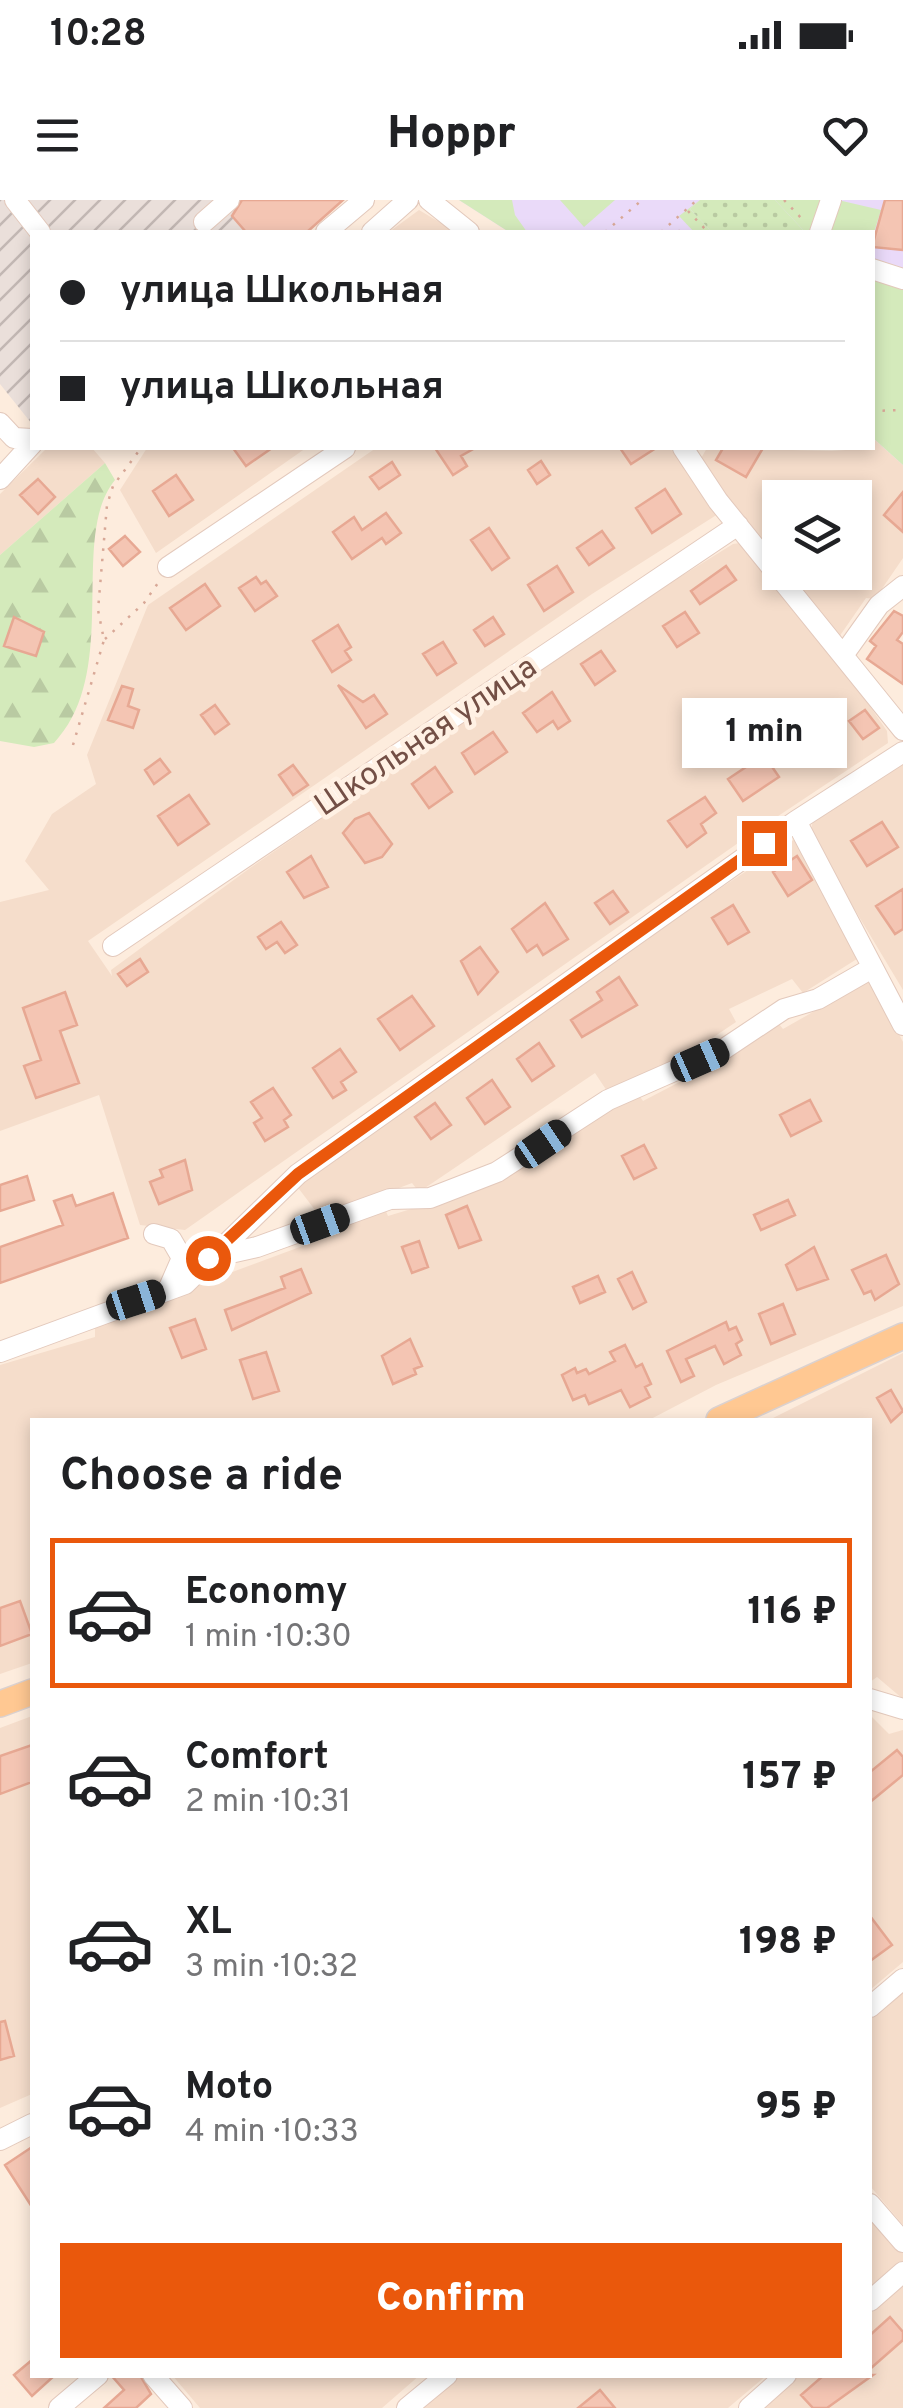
<!DOCTYPE html>
<meta charset="utf-8">
<style>
body{margin:0;font-family:Overpass,sans-serif;background:#f2f2f2;color:#202124;height:100vh;display:flex;flex-direction:column;font-size:38px;white-space:nowrap}
*{box-sizing:border-box;margin:0}
p{font-size:32px;color:#757577}
.icon{flex:none;width:55px;height:55px;fill:none;stroke:currentColor;stroke-width:2;stroke-linecap:round;stroke-linejoin:round}
.map{position:relative;flex:1;overflow:hidden}
.panel{position:absolute;left:30px;top:1218px;width:842px;height:960px;display:flex;flex-direction:column;background:#fff;border-radius:0px;box-shadow:0 5px 15px #0003}
.panel>*{flex:none}
.hud{position:absolute;left:30px;top:30px;width:845px;height:220px;border-radius:0px;box-shadow:0 5px 15px #0003;display:grid;align-content:center;height:220px;padding:0 30px;background:#fff}
.buttons{position:absolute;left:762px;top:280px;display:grid;gap:20px}
.buttons a{display:grid;place-items:center;width:110px;height:110px;border-radius:0px;background:#fff;box-shadow:0 5px 15px #0003;font-size:50px}
.end{position:absolute;width:45px;height:45px;margin:-22px;border:12px solid #ea580c;background:#fff;box-shadow:0 0 0 5px #fff}
.from{border-radius:50%}
.bubble{position:absolute;height:70px;border-radius:0px;background:#fff;box-shadow:0 5px 15px #0003;font-size:32px;font-weight:800;line-height:70px;text-align:center}
.car{position:absolute;width:30px;height:60px;margin:-30px -15px;border-radius:12px;box-shadow:0 0 8px 2px #0007;background:linear-gradient(#222 24%,#8ab4d8 0 40%,#222 0 76%,#8ab4d8 0 86%,#222 0)}
.hud b{display:flex;align-items:center;gap:35px;height:95px;font-size:38px}
.hud b+b{border-top:2px solid #e0e0e0}
.hud i{width:25px;height:25px;background:#202124}
ul{padding:0;list-style:none}
li{display:flex;align-items:center;gap:30px;height:150px;margin:0 20px 15px;padding:0 10px;border:5px solid transparent;border-radius:0px}
li div{flex:1}
li b{display:block;font-size:38px}
li em{font-style:normal;font-weight:800}
li.selected{border-color:#ea580c}
li>.icon{width:90px;height:90px;stroke-width:1.5}
h2{padding:0 30px;font-size:45px;line-height:120px}
.action{display:flex;gap:20px;margin-top:auto;padding:20px 30px}
.action a{flex:1;height:115px;border-radius:0px;background:#ea580c;color:#fff;font-size:40px;font-weight:800;line-height:115px;text-align:center}
.status{display:flex;justify-content:space-between;align-items:center;height:70px;padding:0 50px;background:#fff;direction:ltr}
.status svg{height:28px;fill:currentColor}
header{display:flex;justify-content:space-between;align-items:center;height:130px;padding:0 30px;background:#fff;font-size:45px;font-weight:800}
.map>svg:first-child{display:block}
</style>
<div class="status"><b>10:28</b><svg viewBox="0 0 49 12"><path d="M0 12V9h3v3zM5 12V6h3v6zM10 12V3h3v9zM15 12V0h3v12zM26 1h20v11H26zM47 4h2v5h-2z"/></svg></div>
<header><svg class="icon" aria-label="menu" viewBox="0 0 24 24"><path d="M4 6h16M4 12h16M4 18h16"/></svg>Hoppr<svg class="icon" aria-label="heart" viewBox="0 0 24 24"><path d="M12 20l-8-8c-3-5 5-10 8-4 3-6 11-1 8 4z"/></svg></header>
<div class="map">
<svg width="903" height="2208" viewBox="0 0 903 2208">
<defs>
<pattern id="industrial-furrows" width="10" height="10" patternUnits="userSpaceOnUse" patternTransform="scale(2.5)"><rect width="10" height="10" fill="#eadfda"/><path d="M-1 1l2-2M0 10L10 0M9 11l2-2" fill="none" stroke="#c2b7b3"/></pattern>
<pattern id="forest-firs" width="22" height="20" patternUnits="userSpaceOnUse" patternTransform="scale(2.5)"><rect width="22" height="20" fill="#d4eabb"/><path d="M5 1l3.5 6h-7zM16 11l3.5 6h-7z" fill="#b9caa2"/></pattern>
<pattern id="park-dots" width="8" height="8" patternUnits="userSpaceOnUse" patternTransform="scale(2.5)"><rect width="8" height="8" fill="#d4eabb"/><path d="M2 2h.1M6 6h.1" fill="none" stroke="#b9caa2" stroke-width="1.8" stroke-linecap="round"/></pattern>
</defs>
<rect width="100%" height="100%" fill="#fdecdd"/>
<path fill="#f5ddcb" d="M419,10L456,32H389Z
M873,238L903,265V358L875,399L866,398L839,437L783,373L855,372V298H780V369L699,262L707,248L832,251L872,248Z
M47,248H92L105,263L0,355V294Z
M147,248H306L156,353L120,290Z
M376,248H670L718,314L592,394L88,741L112,776L111,770L250,668L614,418L733,344L740,343L833,453L887,531L888,543L751,634L185,1030L140,1025L99,895L0,931V702L49,690L25,661L52,614L96,584L87,555L148,405Z
M903,563V790L810,635L813,620Z
M798,637L860,757L803,793L792,779L729,809L736,822L678,861L640,875L609,894L595,873L419,992L412,983L321,1018L296,985L613,759Z
M871,779L903,842V1106L716,1185L649,1220H32V1463L0,1474V1165L95,1137V1123L324,1038V1031L385,1009L388,1016L431,1003L517,966L565,942L590,919L636,891L643,901L743,849L739,842L775,819L783,829Z
M903,1153V1499L877,1477L870,1482V1220H769Z
M870,1515L889,1534L903,1530V1762L870,1790Z
M32,1516V1894L0,1908V1528Z
M903,1792V2025L870,1986V1820Z
M870,2009L903,2043V2061L870,2089Z
M903,2081V2208H762L799,2175H870V2111Z
M172,2175H420L382,2208H200Z
M457,2175H767L728,2208H417Z"/>
<path fill="url(#industrial-furrows)" d="M0,0H344L307,32H32V224L0,184Z"/>
<path fill="#eadaf9" d="M459,0H903V265L873,238L872,32H509Z"/>
<path fill="#d4eabb" d="M459,0H512L515,15L527,32H509Z
M560,0H615L584,27Z
M700,0L690,9L712,32H694L679,16Z
M775,0H823L813,32H805Z
M838,0L881,10L873,36L828,32Z
M873,77L903,88V265L873,238Z"/>
<path fill="url(#forest-firs)" d="M105,263L115,280C68,337 122,471 54,543L34,547L0,541V355Z"/>
<path fill="url(#park-dots)" d="M700,0H775L805,32H712L690,9Z"/>
<path fill="#f4c5b3" stroke="#e7a893" stroke-width="2.5" d="M242,0H343L307,32H246L232,16Z
M885,0H903V50L872,47Z
M233,248H272L246,266Z
M435,248H475L461,256L467,266L453,275Z
M620,248H656L631,264Z
M723,248H763L746,277L716,260Z
M541,261L550,275L537,284L528,270Z
M392,262L400,275L379,289L370,277Z
M176,275L193,300L169,316L153,291Z
M38,279L55,297L38,314L20,295Z
M665,289L681,314L652,333L636,308Z
M903,292V332L884,315Z
M386,313L401,333L386,344L382,338L352,359L333,332L354,317L362,330Z
M489,328L509,358L492,370L471,340Z
M602,331L614,348L589,365L577,348Z
M125,336L140,352L123,366L109,349Z
M557,366L573,392L544,411L528,385Z
M726,366L736,380L700,404L691,391Z
M256,377L261,384L266,381L277,396L255,411L239,388Z
M205,384L220,406L186,430L170,408Z
M894,411L903,416V432L897,440L903,444V484L867,459L876,446L870,441Z
M685,412L699,433L677,447L663,426Z
M14,417L44,432L36,456L4,446Z
M493,417L504,434L485,446L474,430Z
M338,425L351,447L345,451L351,460L332,472L313,441Z
M443,442L456,463L437,475L423,454Z
M601,451L615,471L595,485L581,464Z
M338,485L363,502L374,495L387,514L366,528Z
M122,486L133,489L128,506L139,510L133,528L108,520Z
M552,492L570,521L558,529L553,521L537,532L523,513Z
M215,505L229,524L215,534L201,515Z
M865,510L879,528L863,539L849,521Z
M493,532L507,552L475,574L462,553Z
M764,555L779,577L743,601L728,579Z
M160,559L170,572L154,584L145,570Z
M293,565L308,585L293,595L279,575Z
M435,567L452,592L429,608L412,584Z
M189,595L209,624L178,645L158,616Z
M705,597L716,613L701,624L706,633L687,647L668,621Z
M369,613L392,644L382,657L365,663L343,633L355,619Z
M882,622L898,647L867,666L851,641Z
M311,656L328,687L304,698L287,672Z
M797,656L812,680L788,696L773,672Z
M903,689V729L895,734L876,706Z
M613,691L628,712L610,724L595,703Z
M545,703L568,739L543,755L537,745L527,752L512,729Z
M733,705L749,732L728,744L712,718Z
M281,722L297,745L285,753L277,742L266,749L258,737Z
M480,747L498,772L478,794L461,761Z
M140,759L148,772L127,786L118,774Z
M619,777L637,805L582,837L571,820L602,800L597,792Z
M65,792L77,825L60,831L79,883L36,898L24,866L41,860L23,808Z
M412,796L434,826L400,850L378,819Z
M539,843L554,866L532,881L517,859Z
M340,849L356,872L341,882L346,890L333,898L313,868Z
M492,880L510,907L485,924L467,898Z
M273,888L291,915L284,920L288,927L265,941L254,923L262,918L251,902Z
M810,900L821,921L791,936L780,915Z
M435,903L451,925L431,939L415,917Z
M644,945L656,968L634,979L622,956Z
M185,960L192,990L159,1004L150,982L163,977L160,970Z
M27,976L34,1000L0,1011V985Z
M113,993L128,1038L0,1083V1047L63,1025L54,1001L72,995L76,1006Z
M788,1000L795,1015L761,1030L754,1015Z
M467,1006L481,1040L459,1048L446,1015Z
M419,1041L428,1067L412,1073L402,1047Z
M814,1047L828,1079L797,1090L786,1065Z
M886,1055L899,1084L875,1100L871,1091L864,1094L852,1070Z
M301,1069L311,1093L232,1130L225,1110L285,1088L281,1077Z
M632,1072L646,1102L633,1109L618,1079Z
M598,1076L605,1092L580,1103L573,1087Z
M783,1104L795,1134L771,1144L759,1114Z
M195,1119L206,1149L182,1158L170,1128Z
M726,1122L729,1130L736,1127L742,1140L736,1144L741,1155L724,1164L715,1146L686,1159L694,1176L681,1182L667,1151Z
M410,1139L422,1166L414,1169L416,1174L393,1184L382,1156Z
M625,1145L636,1167L642,1164L651,1184L645,1187L650,1197L630,1207L621,1190L589,1204L585,1195L573,1200L562,1175L575,1168L577,1173L586,1169L589,1174L615,1161L610,1152Z
M266,1152L279,1191L253,1199L240,1160Z
M891,1190L903,1211L891,1222L877,1198Z
M20,1401L32,1434L0,1446V1408Z
M32,1545V1582L0,1594V1556Z
M897,1550L903,1557V1575L870,1602V1572Z
M870,1716L892,1745L870,1761Z
M5,1821L14,1856L0,1860V1822Z
M32,1947V2007L5,1965Z
M890,2117L903,2132V2140L870,2169V2135Z
M32,2160V2175H55L32,2196L14,2175Z
M111,2175H140L151,2194L136,2208H104L124,2190Z
M824,2175H873L827,2208H813L801,2195Z
M600,2190L615,2208H578Z"/>
<g fill="none" stroke-linecap="round" stroke-linejoin="round">
<defs>
<path id="minor" d="M15,0L40,32
M429,0L469,32
M204,22L229,0
M326,32L364,0
M372,32L408,0
M820,32L831,0
M872,69L903,79
M0,223L14,238L32,239
M683,248L718,301L903,530
M0,279L32,244
M168,367L345,248
M844,454L879,405L903,386
M796,621L903,825
M113,746L738,325
M154,1034L171,1039L182,1058L168,1090
M208,1058L257,1047L390,999L430,998L497,972L608,900L724,849L784,809L818,799L872,768
M0,1152L185,1084L298,974L796,621L903,552
M870,1499L903,1509
M870,1807L903,1779
M0,1940L32,1924
M870,2004L903,2042
M870,2101L903,2072
M153,2175L182,2208
M59,2208L98,2175
M407,2208L447,2175
M749,2208L786,2175"/>
<path id="major" d="M719,1220L903,1136
M0,1504L32,1492"/>
</defs>
<use href="#minor" stroke="#e3c9bc" stroke-width="22"/>
<use href="#major" stroke="#dbd1cf" stroke-width="28"/>
<path stroke="#d8a897" stroke-width="2.5" stroke-dasharray="2.5 8" stroke-linecap="butt" d="M784,0L804,21
M688,11L708,32
M605,32L642,0
M661,32L697,0
M678,32L683,28L687,32
M872,211L903,210
M105,439L144,403L158,383
M73,545L104,440L98,410L107,305L113,286L141,248"/>
<use href="#minor" stroke="#fff" stroke-width="20"/>
<use href="#major" stroke="#ffc892" stroke-width="25"/>
</g>
<g fill="none" stroke-linecap="round" stroke-linejoin="round">
<path stroke="#ea580c" stroke-width="12" d="M208,1058L298,974L764,643"/>
</g>
<g text-anchor="middle" stroke-width="9" stroke-linejoin="round" paint-order="stroke">
<g font-size="32" fill="#734f45" stroke="#fff1e4">
<text transform="translate(425 535) rotate(-34)" y="11">Школьная улица</text>
</g>
</g>
</svg>
<div class="buttons">
<a><svg class="icon" aria-label="layers" viewBox="0 0 24 24"><path d="M12 4l9 5-9 5-9-5zM3 14l9 5 9-5"/></svg></a>
</div>
<i class="end from" style="left:208px;top:1058px"></i>
<i class="end" style="left:764px;top:643px"></i>
<div class="bubble" style="left:682px;top:498px;width:165px">1 min</div>
<i class="car" style="left:700px;top:860px;rotate:66deg"></i>
<i class="car" style="left:543px;top:944px;rotate:56deg"></i>
<i class="car" style="left:320px;top:1024px;rotate:70deg"></i>
<i class="car" style="left:136px;top:1100px;rotate:72deg"></i>
<div class="hud">
<b><i class="from"></i>улица Школьная</b>
<b><i></i>улица Школьная</b>
</div>
<section class="panel">
<h2>Choose a ride</h2>
<ul>
<li class="selected"><svg class="icon" aria-label="car" viewBox="0 0 24 24"><path d="M5 17H2v-5l4-1 3-4h7l3 4 3 1v5h-3M9 17h6M6 11h13"/><circle cx="7" cy="17" r="2"/><circle cx="17" cy="17" r="2"/></svg><div><b>Economy</b><p>1 min · 10:30</p></div><em>116 ₽</em></li>
<li><svg class="icon" aria-label="car" viewBox="0 0 24 24"><path d="M5 17H2v-5l4-1 3-4h7l3 4 3 1v5h-3M9 17h6M6 11h13"/><circle cx="7" cy="17" r="2"/><circle cx="17" cy="17" r="2"/></svg><div><b>Comfort</b><p>2 min · 10:31</p></div><em>157 ₽</em></li>
<li><svg class="icon" aria-label="car" viewBox="0 0 24 24"><path d="M5 17H2v-5l4-1 3-4h7l3 4 3 1v5h-3M9 17h6M6 11h13"/><circle cx="7" cy="17" r="2"/><circle cx="17" cy="17" r="2"/></svg><div><b>XL</b><p>3 min · 10:32</p></div><em>198 ₽</em></li>
<li><svg class="icon" aria-label="car" viewBox="0 0 24 24"><path d="M5 17H2v-5l4-1 3-4h7l3 4 3 1v5h-3M9 17h6M6 11h13"/><circle cx="7" cy="17" r="2"/><circle cx="17" cy="17" r="2"/></svg><div><b>Moto</b><p>4 min · 10:33</p></div><em>95 ₽</em></li>
</ul>
<div class="action"><a>Confirm</a></div>
</section>
</div>
